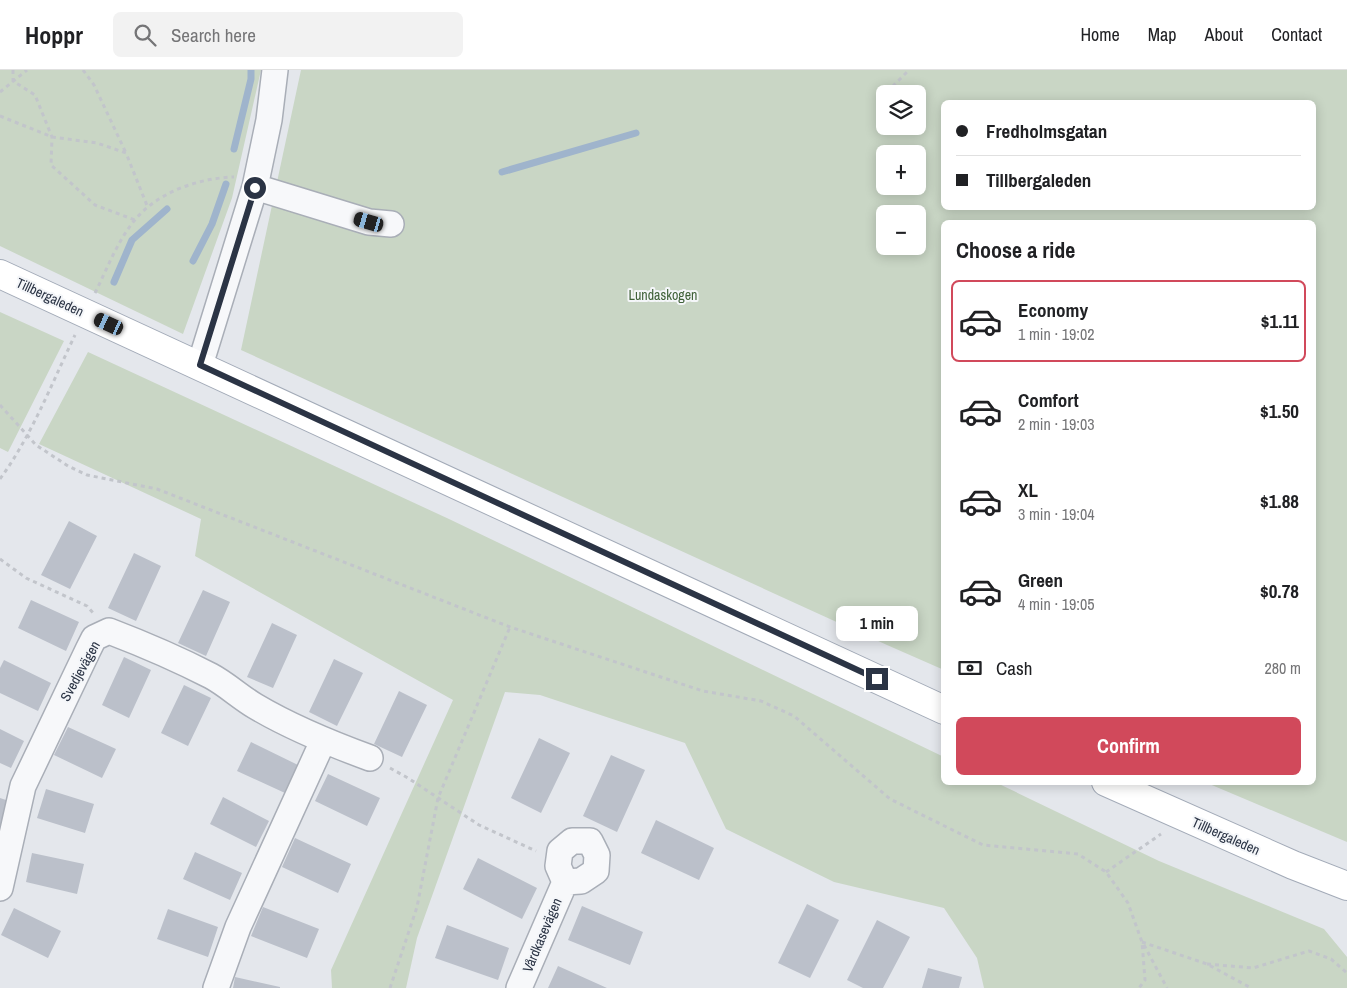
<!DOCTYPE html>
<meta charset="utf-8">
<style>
body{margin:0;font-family:"Archivo Narrow",sans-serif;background:#f2f2f2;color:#202124;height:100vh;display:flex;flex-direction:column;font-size:19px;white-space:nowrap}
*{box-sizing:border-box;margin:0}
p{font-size:16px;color:#757577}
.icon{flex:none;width:28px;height:28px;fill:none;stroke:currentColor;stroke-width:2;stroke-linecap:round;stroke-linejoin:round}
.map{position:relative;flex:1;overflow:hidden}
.sheet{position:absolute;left:941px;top:150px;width:375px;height:565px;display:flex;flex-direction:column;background:#fff;border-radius:8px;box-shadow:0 2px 12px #0003}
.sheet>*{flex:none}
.banner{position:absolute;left:941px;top:30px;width:375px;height:110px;border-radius:8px;box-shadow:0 2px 12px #0003;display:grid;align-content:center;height:110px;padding:0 15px;background:#fff}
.fabs{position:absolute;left:876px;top:15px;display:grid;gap:10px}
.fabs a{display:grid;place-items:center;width:50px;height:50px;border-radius:8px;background:#fff;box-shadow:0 2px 12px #0003;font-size:25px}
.end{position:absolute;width:22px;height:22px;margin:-11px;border:6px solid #2b3445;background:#fff;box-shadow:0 0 0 2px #fff}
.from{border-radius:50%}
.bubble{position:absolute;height:35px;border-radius:8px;background:#fff;box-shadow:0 2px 12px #0003;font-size:16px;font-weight:700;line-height:35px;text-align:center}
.car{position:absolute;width:15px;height:30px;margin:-15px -8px;border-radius:6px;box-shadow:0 0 4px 1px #0007;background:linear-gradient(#222 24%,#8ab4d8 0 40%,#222 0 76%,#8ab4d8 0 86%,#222 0)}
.banner b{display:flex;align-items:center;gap:18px;height:48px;font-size:19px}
.banner b+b{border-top:1px solid #e0e0e0}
.banner i{width:12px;height:12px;background:#202124}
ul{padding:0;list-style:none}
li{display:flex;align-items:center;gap:15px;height:82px;margin:0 10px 8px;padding:0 5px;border:2px solid transparent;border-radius:8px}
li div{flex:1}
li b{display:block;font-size:19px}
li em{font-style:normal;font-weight:700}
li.on{border-color:#d1495b}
li>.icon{width:45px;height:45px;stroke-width:1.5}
h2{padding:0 15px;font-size:22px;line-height:60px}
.pay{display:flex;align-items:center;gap:12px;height:55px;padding:0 15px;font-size:19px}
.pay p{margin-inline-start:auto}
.cta{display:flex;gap:10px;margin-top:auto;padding:10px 15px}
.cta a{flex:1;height:58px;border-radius:8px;background:#d1495b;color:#fff;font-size:20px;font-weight:700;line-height:58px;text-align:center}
header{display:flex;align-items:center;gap:30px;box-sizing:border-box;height:70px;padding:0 25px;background:#fff;border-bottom:1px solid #e0e0e0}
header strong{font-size:24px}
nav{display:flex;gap:28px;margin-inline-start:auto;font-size:18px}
.search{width:350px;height:45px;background:#f2f2f2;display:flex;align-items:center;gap:12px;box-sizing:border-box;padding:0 18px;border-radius:8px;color:#757577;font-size:19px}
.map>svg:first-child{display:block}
</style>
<header>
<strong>Hoppr</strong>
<div class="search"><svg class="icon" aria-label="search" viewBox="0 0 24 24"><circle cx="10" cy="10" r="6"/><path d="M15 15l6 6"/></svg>Search here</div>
<nav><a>Home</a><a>Map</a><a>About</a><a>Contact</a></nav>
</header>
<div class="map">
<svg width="1347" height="918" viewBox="0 0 1347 918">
<rect width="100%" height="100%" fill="#e4e7ec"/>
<path fill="#c9d6c5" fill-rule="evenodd" d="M0,0H261L232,128L183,264L0,176Z
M301,0H1347V772L1207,713L1314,712V152H944V600L887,575L241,280ZM885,24H918V56H885ZM944,32H1314V138H944ZM885,84H918V116H885ZM885,144H918V176H885Z
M0,242L64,271L8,382L0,378Z
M88,282L449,449L944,687V712L997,713L1159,791L1324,859L1347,887V918H984L977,888L944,838L834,812L726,759L685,673L540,625L505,622L417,868L406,918H332L331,900L453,630L195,486L201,449L39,374Z"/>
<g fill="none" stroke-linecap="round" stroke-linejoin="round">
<path stroke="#9fb4cc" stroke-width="7" d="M234,79L251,9V0
M502,102L636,63
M193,191L212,154L226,114
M114,212L132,170L167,139"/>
</g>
<path fill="#bbc0ca" d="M69,451L97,466L70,519L41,505Z
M134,483L161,496L136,551L108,538Z
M203,520L230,532L206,586L178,573Z
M31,530L79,552L66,581L18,558Z
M272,553L297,565L273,618L247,607Z
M124,587L151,600L129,648L102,635Z
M334,589L363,603L337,656L309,642Z
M4,590L51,613L38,641L0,623V598Z
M184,615L211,628L188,676L161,663Z
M399,621L427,635L402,687L374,674Z
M68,657L116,679L102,708L54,685Z
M0,659L24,671L11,698L0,693Z
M539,668L570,683L541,743L511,728Z
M251,672L298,695L285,723L237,701Z
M611,685L645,700L617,762L583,746Z
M328,704L380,728L367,756L315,731Z
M46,719L94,734L85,763L37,748Z
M223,727L269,751L256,777L210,754Z
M0,728L9,731L0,758Z
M656,750L714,778L699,810L641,783Z
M295,768L351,794L338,823L282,797Z
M195,782L242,803L230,830L183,809Z
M32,783L84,794L77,824L26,812Z
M478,788L537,818L522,849L463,819Z
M807,834L839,850L810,908L778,893Z
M582,836L643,862L630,895L568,870Z
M263,837L319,859L307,888L251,866Z
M14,838L61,861L48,888L1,865Z
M168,839L218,857L208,887L157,869Z
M877,850L910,867L883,918H863L847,910Z
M447,855L509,878L498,910L435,888Z
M558,896L607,918H548Z
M928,898L962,907L959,918H922Z
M235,907L280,917V918H233Z"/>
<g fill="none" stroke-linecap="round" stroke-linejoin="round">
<defs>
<path id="minor" d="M255,117L369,152L391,154
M200,295L255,117L269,50L275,0
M0,818L23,716L88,580L94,568L109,561C143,574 178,589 211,606C226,614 240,627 255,636C292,658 329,673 370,688
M216,918L238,857L323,671
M519,918L565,812L558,796L560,781L572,771H590L597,785L596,801L581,811L565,812"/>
<path id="major" d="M0,204L944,640
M1106,712L1293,795L1347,816"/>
</defs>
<use href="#minor" stroke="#a9aeb7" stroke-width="28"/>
<use href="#major" stroke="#a3abb8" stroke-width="30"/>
<path stroke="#c2c5cb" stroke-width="3" stroke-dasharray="4 4" stroke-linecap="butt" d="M13,0V11L35,25L52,67L51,95L95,135L135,150
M83,0L94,15L126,83
M0,22L27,0
M887,22L909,0
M0,46L52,67L97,73L126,83L148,138
M95,223C107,199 117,172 134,151C157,122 199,108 234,107
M0,335L36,375L68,396L87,405L157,419L510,557L703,621L761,631L794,646L890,729L983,775L1078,784L1106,802L1128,833L1142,872L1145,910L1139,918
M0,409C32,365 52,313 75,265
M0,489L26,508L87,536L94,544
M390,698L408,708L479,755L536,781
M1106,802L1161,764
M1142,872L1207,894L1251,918
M1144,875L1167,918
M1207,894L1253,898L1309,881L1331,889L1347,903
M390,918L417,837L438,728L510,557"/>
<use href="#minor" stroke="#f7f8fa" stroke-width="25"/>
<use href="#major" stroke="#fff" stroke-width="28"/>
</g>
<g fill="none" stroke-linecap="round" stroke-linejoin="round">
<path stroke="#2b3445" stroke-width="6" d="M255,118L200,295L877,609"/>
</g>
<g text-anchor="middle" stroke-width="4" stroke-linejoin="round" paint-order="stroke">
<g font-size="14" fill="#3f6138" stroke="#f4f6f9">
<text x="663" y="230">Lundaskogen</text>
</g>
<g font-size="14" fill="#2b3445" stroke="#f4f6f9">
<text transform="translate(50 227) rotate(25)" y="5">Tillbergaleden</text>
<text transform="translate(80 601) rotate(-61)" y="5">Svedjevägen</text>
<text transform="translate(1226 766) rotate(24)" y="5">Tillbergaleden</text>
<text transform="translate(542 865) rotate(-67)" y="5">Vårdkasevägen</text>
</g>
</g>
</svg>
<div class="fabs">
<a><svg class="icon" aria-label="layers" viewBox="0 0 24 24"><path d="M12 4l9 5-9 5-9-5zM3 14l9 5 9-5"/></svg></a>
<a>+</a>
<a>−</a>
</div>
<i class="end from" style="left:255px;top:118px"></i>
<i class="end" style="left:877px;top:609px"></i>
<div class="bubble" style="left:836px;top:536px;width:82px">1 min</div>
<i class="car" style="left:369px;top:152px;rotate:286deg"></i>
<i class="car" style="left:109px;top:254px;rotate:295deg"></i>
<div class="banner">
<b><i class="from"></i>Fredholmsgatan</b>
<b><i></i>Tillbergaleden</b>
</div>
<section class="sheet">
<h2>Choose a ride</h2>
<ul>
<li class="on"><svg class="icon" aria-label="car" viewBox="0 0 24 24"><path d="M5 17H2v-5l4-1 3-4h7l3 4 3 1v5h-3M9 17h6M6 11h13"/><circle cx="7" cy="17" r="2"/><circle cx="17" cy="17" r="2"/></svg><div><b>Economy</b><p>1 min · 19:02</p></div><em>$1.11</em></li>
<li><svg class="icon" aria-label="car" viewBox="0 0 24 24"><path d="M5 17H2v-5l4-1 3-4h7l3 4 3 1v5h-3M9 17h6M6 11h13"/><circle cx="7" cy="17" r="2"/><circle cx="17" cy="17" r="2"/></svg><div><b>Comfort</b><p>2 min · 19:03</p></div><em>$1.50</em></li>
<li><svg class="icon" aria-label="car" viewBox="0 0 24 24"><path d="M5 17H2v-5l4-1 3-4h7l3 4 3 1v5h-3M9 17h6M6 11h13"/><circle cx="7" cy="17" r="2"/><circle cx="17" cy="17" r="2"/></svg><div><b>XL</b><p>3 min · 19:04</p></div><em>$1.88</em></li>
<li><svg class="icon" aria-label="car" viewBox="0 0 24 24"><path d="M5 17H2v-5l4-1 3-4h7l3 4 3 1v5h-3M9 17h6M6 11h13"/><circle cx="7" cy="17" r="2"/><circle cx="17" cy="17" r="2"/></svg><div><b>Green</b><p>4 min · 19:05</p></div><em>$0.78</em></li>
</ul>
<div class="pay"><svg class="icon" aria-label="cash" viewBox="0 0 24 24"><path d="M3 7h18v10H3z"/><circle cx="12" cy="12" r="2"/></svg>Cash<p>280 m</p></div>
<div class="cta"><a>Confirm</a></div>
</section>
</div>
